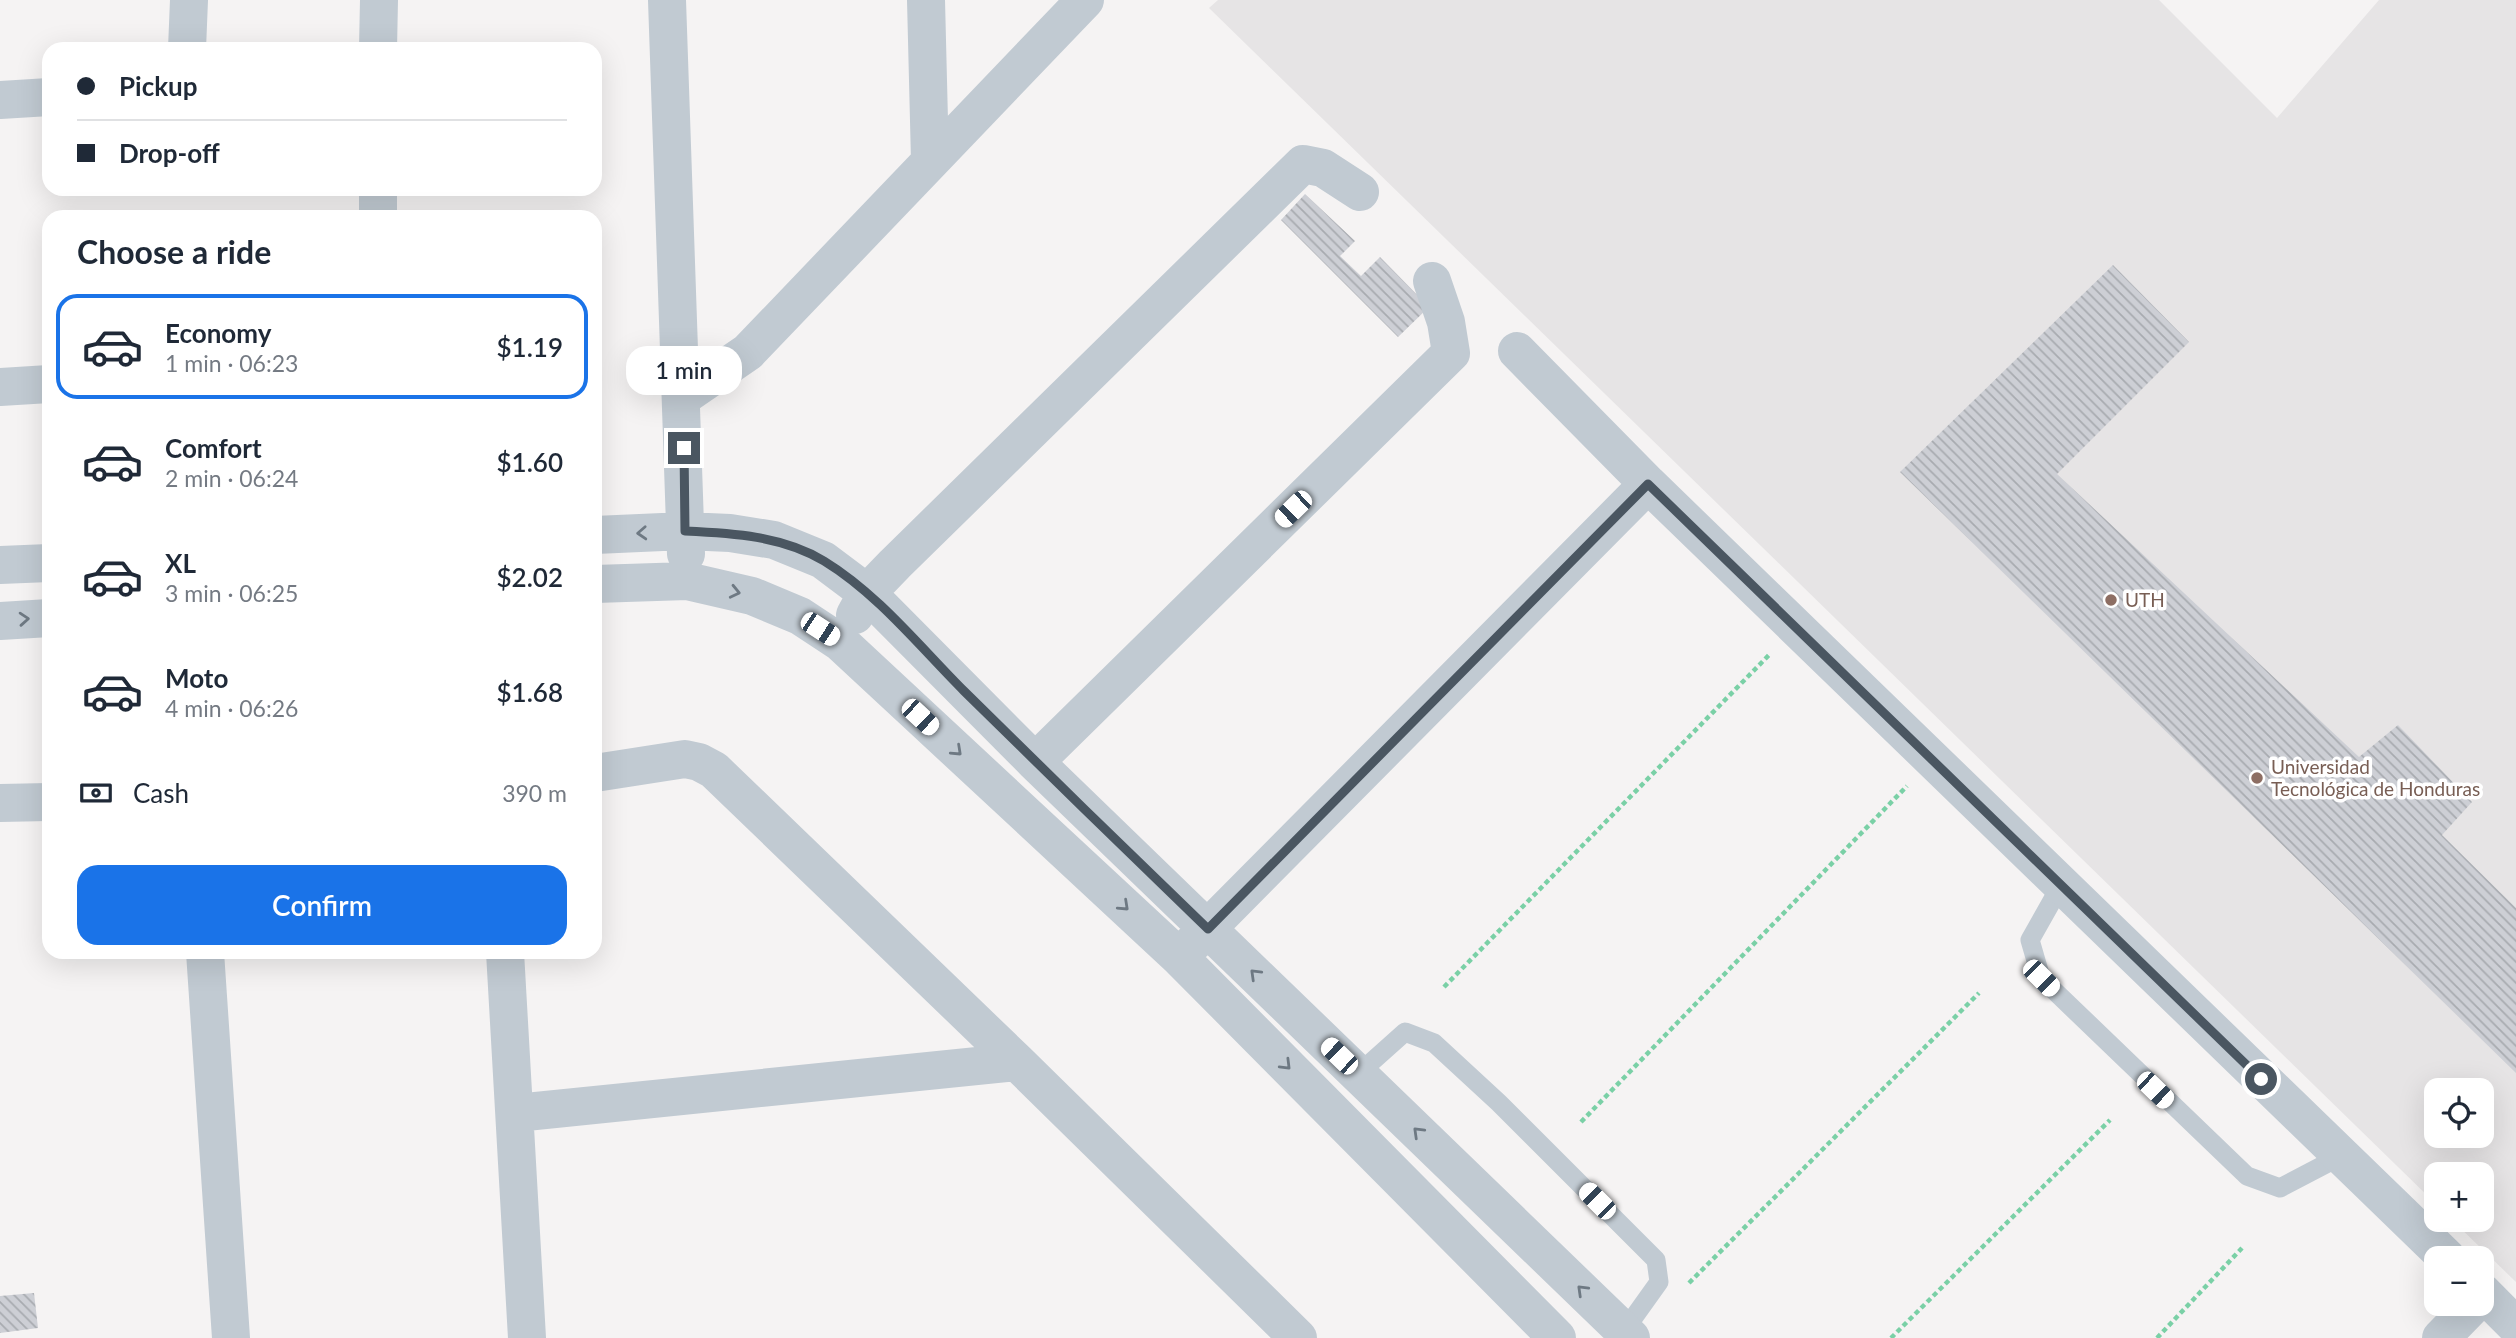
<!DOCTYPE html>
<meta charset="utf-8">
<style>
body{margin:0;font-family:Lato,sans-serif;background:#f6f6f7;color:#1f2937;height:100vh;display:flex;flex-direction:column;font-size:26px;white-space:nowrap}
*{box-sizing:border-box;margin:0}
p{font-size:23px;color:#747a83}
.icon{flex:none;width:38px;height:38px;fill:none;stroke:currentColor;stroke-width:2;stroke-linecap:round;stroke-linejoin:round}
.map{position:relative;flex:1;overflow:hidden}
.drawer{position:absolute;left:42px;top:210px;width:560px;height:749px;display:flex;flex-direction:column;background:#fff;border-radius:21px;box-shadow:0 7px 28px #0002}
.drawer>*{flex:none}
.top-card{position:absolute;left:42px;top:42px;width:560px;height:154px;border-radius:21px;box-shadow:0 7px 28px #0002;display:grid;align-content:center;height:154px;padding:0 35px;background:#fff}
.tools{position:absolute;left:2424px;top:1078px;display:grid;gap:14px}
.tools a{display:grid;place-items:center;width:70px;height:70px;border-radius:14px;background:#fff;box-shadow:0 7px 28px #0002;font-size:35px}
.end{position:absolute;width:32px;height:32px;margin:-16px;border:9px solid #4a5661;background:#fff;box-shadow:0 0 0 4px #fff}
.from{border-radius:50%}
.bubble{position:absolute;height:49px;border-radius:21px;background:#fff;box-shadow:0 7px 28px #0002;font-size:23px;font-weight:600;line-height:49px;text-align:center}
.car{position:absolute;width:21px;height:42px;margin:-21px -10px;border-radius:9px;box-shadow:0 0 5px 2px #0007;background:linear-gradient(#fff 24%,#345 0 40%,#fff 0 76%,#345 0 86%,#fff 0)}
.top-card b{display:flex;align-items:center;gap:24px;height:66px;font-size:26px}
.top-card b+b{border-top:2px solid #e0e1e3}
.top-card i{width:18px;height:18px;background:#1f2937}
ul{padding:0;list-style:none}
li{display:flex;align-items:center;gap:21px;height:105px;margin:0 14px 10px;padding:0 21px;border:4px solid transparent;border-radius:21px}
li div{flex:1}
li b{display:block;font-size:26px}
li em{font-style:normal;font-weight:600}
li.selected{border-color:#1a73e8}
li>.icon{width:63px;height:63px;stroke-width:1.5}
h2{padding:0 35px;font-size:32px;line-height:84px}
.pay{display:flex;align-items:center;gap:18px;height:77px;padding:0 35px;font-size:26px}
.pay p{margin-inline-start:auto}
.cta{display:flex;gap:14px;margin-top:auto;padding:14px 35px}
.cta a{flex:1;height:80px;border-radius:21px;background:#1a73e8;color:#fff;font-size:28px;font-weight:600;line-height:80px;text-align:center}
.map>svg:first-child{display:block}
</style>
<div class="map">
<svg width="2516" height="1338" viewBox="0 0 2516 1338">
<defs>
<pattern id="building-back-hatch" width="6" height="6" patternUnits="userSpaceOnUse" patternTransform="scale(1.75)"><rect width="6" height="6" fill="#cdcfd5"/><path d="M-1 5l2 2M0 0l6 6M5-1l2 2" fill="none" stroke="#a8abb0"/></pattern>
</defs>
<rect width="100%" height="100%" fill="#f5f3f3"/>
<path fill="#e6e4e5" fill-rule="evenodd" d="M1218,0H2159L2277,118L2379,0H2516V1282L2452,1220H2482V1174H2436V1204L1209,8ZM2436,1090H2482V1136H2436Z"/>
<path fill="url(#building-back-hatch)" d="M1305,194L1355,241L1340,256L1361,276L1380,257L1429,307L1398,337L1281,220Z
M2113,265L2189,342L2057,474L2359,757L2398,725L2472,802L2442,835L2516,908V1073L1900,472Z
M34,1293L38,1328L0,1333V1296Z"/>
<g fill="none" stroke-linecap="round" stroke-linejoin="round">
<path stroke="#7ad0a6" stroke-width="4.5" stroke-dasharray="5 3.5" stroke-linecap="butt" d="M1444,987L1769,655
M1581,1122L1907,786
M1689,1283L1979,993
M1891,1338L2110,1120
M2157,1338L2242,1248"/>
<path stroke="#c1cad2" stroke-width="19" d="M2061,885L2030,940L2041,978L2247,1176L2280,1188L2341,1156
M1358,1074L1405,1032L1434,1043L1499,1103L1656,1260L1659,1282L1624,1331"/>
<path stroke="#c1cad2" stroke-width="38" d="M667,0L686,554
M926,0L930,161
M187,49L189,0
M378,49L379,0
M0,100L49,97
M378,189V217
M1517,351L1648,484L2447,1258
M0,387L49,384
M681,398L748,352L1085,0
M595,535L685,531L730,533L774,540L823,560L867,593L1035,762L1631,1338
M0,565L49,563
M595,584L687,581L752,596L800,616L841,643L1179,957L1557,1338
M855,615L867,593L895,564L1303,164L1323,168L1360,192
M0,621L49,618
M1035,762L1451,353L1446,322L1432,281
M595,773L685,759L699,762L714,770L1017,1062L1298,1338
M0,803L49,802
M1190,946L1648,484
M205,952L231,1338
M505,952L527,1338
M516,1113L1017,1062
M2482,1292L2516,1326
M2441,1338L2474,1304"/>
</g>
<defs><path id="oneway-chevron" d="M-2-3.5L2.5 0L-2 3.5" fill="none" stroke-width="1.6" stroke-linecap="round" stroke-linejoin="round" transform="scale(1.75)"/></defs>
<g stroke="#6e7983">
<use href="#oneway-chevron" transform="translate(642 533) rotate(177)"/>
<use href="#oneway-chevron" transform="translate(735 592) rotate(13)"/>
<use href="#oneway-chevron" transform="translate(24 619) rotate(-4)"/>
<use href="#oneway-chevron" transform="translate(957 751) rotate(43)"/>
<use href="#oneway-chevron" transform="translate(1124 906) rotate(43)"/>
<use href="#oneway-chevron" transform="translate(1255 974) rotate(-136)"/>
<use href="#oneway-chevron" transform="translate(1286 1065) rotate(45)"/>
<use href="#oneway-chevron" transform="translate(1418 1132) rotate(-136)"/>
<use href="#oneway-chevron" transform="translate(1582 1290) rotate(-136)"/>
</g>
<g fill="none" stroke-linecap="round" stroke-linejoin="round">
<path stroke="#4a5661" stroke-width="9" d="M684,448L685,531C732,533 783,536 824,561C878,594 920,647 964,691C1045,771 1126,850 1208,929L1648,484L2261,1079"/>
</g>
<g fill="#8d6e63" stroke="#fff" stroke-width="2.5">
<circle cx="2111" cy="600" r="7"/>
<circle cx="2257" cy="778" r="7"/>
</g>
<g text-anchor="middle" stroke-width="7" stroke-linejoin="round" paint-order="stroke">
<g font-size="19" fill="#785e54" stroke="#fff" text-anchor="start">
<text x="2125" y="607">UTH</text>
<text x="2271" y="774">Universidad<tspan x="2271" dy="22">Tecnológica de Honduras</tspan></text>
</g>
</g>
</svg>
<div class="tools">
<a><svg class="icon" aria-label="locate" viewBox="0 0 24 24"><circle cx="12" cy="12" r="6"/><path d="M12 2v4M12 18v4M2 12h4M18 12h4"/></svg></a>
<a>+</a>
<a>−</a>
</div>
<i class="end from" style="left:2261px;top:1079px"></i>
<i class="end" style="left:684px;top:448px"></i>
<div class="bubble" style="left:626px;top:346px;width:116px">1 min</div>
<i class="car" style="left:1293px;top:509px;rotate:226deg"></i>
<i class="car" style="left:820px;top:629px;rotate:123deg"></i>
<i class="car" style="left:920px;top:717px;rotate:133deg"></i>
<i class="car" style="left:2041px;top:978px;rotate:135deg"></i>
<i class="car" style="left:1339px;top:1056px;rotate:314deg"></i>
<i class="car" style="left:2155px;top:1090px;rotate:134deg"></i>
<i class="car" style="left:1597px;top:1201px;rotate:315deg"></i>
<div class="top-card">
<b><i class="from"></i>Pickup</b>
<b><i></i>Drop-off</b>
</div>
<section class="drawer">
<h2>Choose a ride</h2>
<ul>
<li class="selected"><svg class="icon" aria-label="car" viewBox="0 0 24 24"><path d="M5 17H2v-5l4-1 3-4h7l3 4 3 1v5h-3M9 17h6M6 11h13"/><circle cx="7" cy="17" r="2"/><circle cx="17" cy="17" r="2"/></svg><div><b>Economy</b><p>1 min · 06:23</p></div><em>$1.19</em></li>
<li><svg class="icon" aria-label="car" viewBox="0 0 24 24"><path d="M5 17H2v-5l4-1 3-4h7l3 4 3 1v5h-3M9 17h6M6 11h13"/><circle cx="7" cy="17" r="2"/><circle cx="17" cy="17" r="2"/></svg><div><b>Comfort</b><p>2 min · 06:24</p></div><em>$1.60</em></li>
<li><svg class="icon" aria-label="car" viewBox="0 0 24 24"><path d="M5 17H2v-5l4-1 3-4h7l3 4 3 1v5h-3M9 17h6M6 11h13"/><circle cx="7" cy="17" r="2"/><circle cx="17" cy="17" r="2"/></svg><div><b>XL</b><p>3 min · 06:25</p></div><em>$2.02</em></li>
<li><svg class="icon" aria-label="car" viewBox="0 0 24 24"><path d="M5 17H2v-5l4-1 3-4h7l3 4 3 1v5h-3M9 17h6M6 11h13"/><circle cx="7" cy="17" r="2"/><circle cx="17" cy="17" r="2"/></svg><div><b>Moto</b><p>4 min · 06:26</p></div><em>$1.68</em></li>
</ul>
<div class="pay"><svg class="icon" aria-label="cash" viewBox="0 0 24 24"><path d="M3 7h18v10H3z"/><circle cx="12" cy="12" r="2"/></svg>Cash<p>390 m</p></div>
<div class="cta"><a>Confirm</a></div>
</section>
</div>
